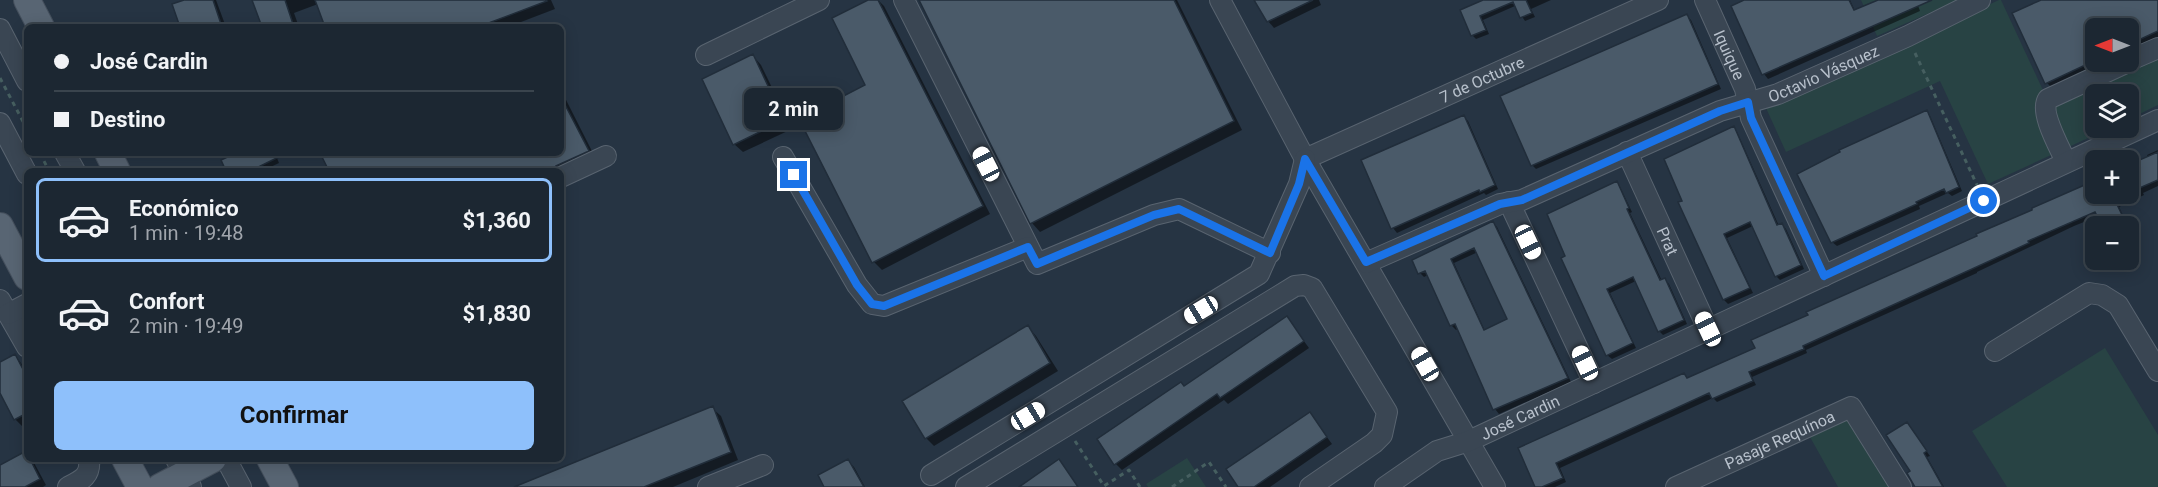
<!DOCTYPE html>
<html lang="es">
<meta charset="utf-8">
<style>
body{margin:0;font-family:Roboto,sans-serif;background:#252f3a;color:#f1f3f6;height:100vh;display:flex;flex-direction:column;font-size:22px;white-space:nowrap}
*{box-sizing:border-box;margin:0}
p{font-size:20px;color:#a0a5ac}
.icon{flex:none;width:33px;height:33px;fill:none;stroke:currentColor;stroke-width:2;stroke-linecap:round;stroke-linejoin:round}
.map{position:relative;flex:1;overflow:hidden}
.side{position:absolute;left:24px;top:168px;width:540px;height:294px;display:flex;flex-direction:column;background:#1c2732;border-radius:9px;box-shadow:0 3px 15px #0003,0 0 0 2px #3a444d}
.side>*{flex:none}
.top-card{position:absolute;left:24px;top:24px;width:540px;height:132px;border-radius:9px;box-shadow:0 3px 15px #0003,0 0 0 2px #3a444d;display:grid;align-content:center;height:132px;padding:0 30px;background:#1c2732}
.needle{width:39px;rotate:270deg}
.fabs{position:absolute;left:2085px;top:18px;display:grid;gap:12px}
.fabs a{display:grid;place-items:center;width:54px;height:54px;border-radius:9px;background:#1c2732;box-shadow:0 3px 15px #0003,0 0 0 2px #3a444d;font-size:30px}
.end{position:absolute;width:27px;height:27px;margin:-14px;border:8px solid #1a73e8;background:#fff;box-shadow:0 0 0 3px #fff}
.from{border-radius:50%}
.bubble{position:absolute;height:42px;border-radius:9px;background:#1c2732;box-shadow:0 3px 15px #0003,0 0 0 2px #3a444d;font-size:20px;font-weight:700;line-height:42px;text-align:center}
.car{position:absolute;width:18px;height:36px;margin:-18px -9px;border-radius:8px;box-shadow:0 0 4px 2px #0007;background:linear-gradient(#fff 24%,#345 0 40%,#fff 0 76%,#345 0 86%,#fff 0)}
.top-card b{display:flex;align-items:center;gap:21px;height:57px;font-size:22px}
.top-card b+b{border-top:2px solid #3a444d}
.top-card i{width:15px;height:15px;background:#f1f3f6}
ul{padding:10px 0 0;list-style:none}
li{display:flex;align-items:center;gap:18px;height:84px;margin:0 12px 9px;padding:0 18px;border:3px solid transparent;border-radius:9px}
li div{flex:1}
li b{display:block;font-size:22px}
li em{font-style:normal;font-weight:700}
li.current{border-color:#8ec0fb}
li>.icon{width:54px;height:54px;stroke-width:1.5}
.cta{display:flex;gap:12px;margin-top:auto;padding:12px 30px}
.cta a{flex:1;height:69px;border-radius:9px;background:#8ec0fb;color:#111;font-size:24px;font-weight:700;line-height:69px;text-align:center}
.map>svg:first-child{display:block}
</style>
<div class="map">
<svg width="2158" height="487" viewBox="0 0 2158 487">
<rect width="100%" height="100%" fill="#263443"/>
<path fill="#284344" d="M1861,0H1959L1877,36Z
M1999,0H2001L2048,101L2158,50V105L2129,119L2128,94H2096V128H2110L1988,184L1940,81L1786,152L1766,108Z
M2105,348L2158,435V487H2007L1972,431Z
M1850,419L1894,487H1838L1810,437Z
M1187,458L1206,487H1148L1146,484Z"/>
<path fill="#0007" fill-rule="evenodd" d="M189,0H216L226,27H182Z
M253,0H551L555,9L508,27H327L318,4L294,13L299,27H263Z
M872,0H878L884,6L990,214L882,270L874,262L867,86Z
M920,0H1177L1242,130L1040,232L1032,223Z
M1260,0H1319L1321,5L1274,28L1268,21Z
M1485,0H1551L1531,9L1535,17L1525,21L1515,6L1483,20L1489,34L1476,39L1472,35Z
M1747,0H1850L1855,11L1882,0H1916L1920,11L1768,79L1764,74L1733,6Z
M2043,0H2158V37L2128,51V28H2096V62H2106L2051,87L2047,83Z
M1687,16L1691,20L1721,89L1536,169L1532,165Z
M753,56L761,65L792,129L743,152L734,144Z
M561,90L596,159L561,171H331L322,153H561Z
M1926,112L1930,116L1962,191L1952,196L1948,193L1919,206L1920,209L1837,246L1832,242Z
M1464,117L1468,121L1498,189L1486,195L1484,193L1397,233L1393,228L1362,160Z
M1733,128L1737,132L1779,226L1782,225L1786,229L1804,269L1780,280L1776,276L1753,226L1727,238L1753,293L1728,304L1724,300L1680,203L1684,201Z
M2158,150V186L2143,193L2144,195L2119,207L2126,222L2115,226H2104L2099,216L2074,226L1977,272V273L1806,350L1807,353L1752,377L1756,385L1717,402L1713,398L1560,468L1566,482L1555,487H1537L1520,449L1684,374L1688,379L1757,348L2034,211L2033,209L2096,180V194H2128V166L2148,158L2147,155Z
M239,153H275L279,163L262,171H227Z
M1616,183L1620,187L1632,212L1630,213L1662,281L1665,280L1669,284L1687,324L1663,335L1659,331L1636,281L1610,293L1636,348L1612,359L1607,355L1567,256Z
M1493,223L1497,227L1571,382L1499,414L1495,409L1458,329L1456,330L1452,326L1428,275L1424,277L1420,273ZM1478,252L1509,320L1485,331L1454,263Z
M1287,318L1309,348L1228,404L1224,400L1122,470L1116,464L1184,388Z
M1028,327L1036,336L1058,371L934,446L926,438Z
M15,356L21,363L27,374V423L22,426L15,419L0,390V364Z
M712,408L721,416L738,460L673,487H517Z
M1310,414L1332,444L1270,487H1240Z
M1907,424L1930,456L1927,457L1944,487H1917L1912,472Z
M26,453L27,459H32L46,485L43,487H0V466Z
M848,461L854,467L865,487H826Z"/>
<path fill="#4a5a69" stroke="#212d3a" stroke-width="1.5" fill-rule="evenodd" d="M184,0H213L222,27H180L172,4Z
M252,0H285L294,27H262Z
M315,0H546L547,1L478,27H325Z
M868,0H878L983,206L872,263L799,119L865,85L832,18Z
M919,0H1174L1234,121L1030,224Z
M1254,0H1313L1267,22Z
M1483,0H1526L1532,13L1520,18L1513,2L1480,16L1486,30L1471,36L1460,10Z
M1744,0H1849L1854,10L1878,0H1932L1762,75L1731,6Z
M2041,0H2158V31L2128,45V28H2096V60L2045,84L2012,13Z
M1687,14L1718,84L1531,166L1500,96Z
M753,54L784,120L733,145L702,79Z
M561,97L589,151L556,166L551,171H329L320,153H561Z
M1927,110L1959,187L1946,193L1944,189L1916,202L1917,204L1831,243L1797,174L1840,152L1839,150Z
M1464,115L1495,185L1480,192L1479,190L1391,229L1361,160Z
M1734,126L1777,225L1782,223L1801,265L1775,277L1750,222L1724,234L1750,288L1723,300L1678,202L1682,201L1664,159Z
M2158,152V180L2128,193V165Z
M236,153H287L250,171H226L221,160Z
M2096,180V194H2112L2123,217L2102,226L2095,212L2028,241L2029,243L1803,346L1804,349L1749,372L1753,381L1712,399L1709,393L1556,463L1563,478L1542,487H1535L1518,448L1684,373L1687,378L1755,348L1751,340L1808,315L1806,312L1977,236L1976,234L2032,210V208Z
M1617,181L1629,208L1627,209L1660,280L1665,278L1684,320L1658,332L1633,277L1607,289L1633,343L1606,356L1561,258L1565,256L1547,214Z
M1493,221L1568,378L1493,410L1455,324L1450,326L1425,271L1418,274L1412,260ZM1474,248L1507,319L1484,330L1451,259Z
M1287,316L1304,341L1220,398L1217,394L1114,465L1097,439L1181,382L1184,386Z
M1028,325L1050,363L925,439L902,401Z
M15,354L27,377V413L14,420L0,393V362Z
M713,406L731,452L644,487H514Z
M1310,412L1327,437L1254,487H1238L1226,469Z
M1907,422L1927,451L1924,453L1943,487H1915L1907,473L1910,471L1886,435Z
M26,451L27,459H30L40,479L25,487H0V465Z
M848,459L864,487H824L818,475Z
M1059,459L1078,487H1019Z"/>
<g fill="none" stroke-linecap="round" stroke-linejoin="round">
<defs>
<g id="minor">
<path d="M904,0L1037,264L1154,215L1179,209L1270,253"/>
<path d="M1220,0L1305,159L1495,487"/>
<path id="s1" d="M1705,0L1745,89L1751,118L1824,276"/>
<path d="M0,29L27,81"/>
<path d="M706,55L819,0"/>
<path d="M2128,61L2158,48"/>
<path d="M0,123L27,174"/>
<path id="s2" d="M1627,152L1708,329"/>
<path d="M65,153L75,171"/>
<path d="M783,157L857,285L872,304L884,306L1028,247"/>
<path id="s3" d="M1305,159L1658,0"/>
<path d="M2066,162C2060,148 2039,112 2048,99L2128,62"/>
<path d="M561,177L606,156"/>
<path d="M1509,202L1594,383"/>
<path id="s4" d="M1366,263L1500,204L1522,200L1720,111L1778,94L1908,36L1980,0"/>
<path d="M0,300L27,347"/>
<path d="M8,314L27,304"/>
<path d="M1995,351L2089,293L2102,295L2118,305L2158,371"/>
<path d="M176,459L191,487"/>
<path d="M226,459L241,487"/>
<path d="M931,475L1259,274L1299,184L1305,159"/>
<path d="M68,487C82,480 91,476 89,459"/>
<path d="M708,487L763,465"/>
<path d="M966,487L1295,286L1304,285L1312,288L1387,412L1382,435L1374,443L1310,487"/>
<path id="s5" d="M1385,487L1437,451L1469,441L2158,120"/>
<path id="s6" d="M1676,487L1851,407L1901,487"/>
</g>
<path id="major" d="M27,0L41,27
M108,153L117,171
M0,226L27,277
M125,459L140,487
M270,459L285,487
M160,487L213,459"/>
</defs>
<use href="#minor" stroke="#596470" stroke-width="22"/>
<use href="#major" stroke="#444f5c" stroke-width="28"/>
<path stroke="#465f60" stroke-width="3" stroke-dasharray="4.5 4.5" stroke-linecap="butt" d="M1915,53L1977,185
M0,78L27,129
M40,153L49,171
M1075,441L1104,486L1129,470L1140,487
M1172,487L1209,462L1226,487"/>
<use href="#minor" stroke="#3a4653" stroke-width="20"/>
<use href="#major" stroke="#586573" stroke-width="26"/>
</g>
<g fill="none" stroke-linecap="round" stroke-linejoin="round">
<path stroke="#1a73e8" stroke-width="8" d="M794,175L857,285L872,304L884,306L1028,247L1037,264L1154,215L1179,209L1270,253L1299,184L1305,159L1366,262L1500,204L1522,200L1720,111L1748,102L1751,118L1824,276L1984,201"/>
</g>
<g text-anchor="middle" stroke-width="4.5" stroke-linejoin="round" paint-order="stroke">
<g font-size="16" fill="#b8c1cc" stroke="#1f2b38">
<text dy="6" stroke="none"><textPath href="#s1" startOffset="60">Iquique</textPath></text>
<text dy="6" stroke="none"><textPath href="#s4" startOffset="496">Octavio Vásquez</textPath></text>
<text dy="6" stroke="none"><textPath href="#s3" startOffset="194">7 de Octubre</textPath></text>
<text dy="6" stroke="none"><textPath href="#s2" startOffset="98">Prat</textPath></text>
<text dy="6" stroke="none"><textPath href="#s5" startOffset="153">José Cardin</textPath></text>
<text dy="6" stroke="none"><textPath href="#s6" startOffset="114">Pasaje Requínoa</textPath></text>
</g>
</g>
</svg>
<div class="fabs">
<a><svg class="needle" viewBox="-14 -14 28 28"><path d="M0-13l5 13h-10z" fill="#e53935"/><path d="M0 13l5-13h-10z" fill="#a0a5ac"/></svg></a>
<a><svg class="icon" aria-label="layers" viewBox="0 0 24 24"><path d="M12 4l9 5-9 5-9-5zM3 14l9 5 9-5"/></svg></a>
<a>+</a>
<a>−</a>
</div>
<i class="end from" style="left:1984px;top:201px"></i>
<i class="end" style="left:794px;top:175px"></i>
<div class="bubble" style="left:744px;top:88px;width:99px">2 min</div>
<i class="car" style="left:986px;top:164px;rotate:333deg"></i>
<i class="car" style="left:1528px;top:242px;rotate:155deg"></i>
<i class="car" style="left:1201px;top:310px;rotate:239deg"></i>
<i class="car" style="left:1708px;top:329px;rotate:335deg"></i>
<i class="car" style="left:1585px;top:363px;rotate:335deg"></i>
<i class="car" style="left:1425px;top:364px;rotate:330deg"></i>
<i class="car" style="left:1028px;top:416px;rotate:59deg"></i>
<div class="top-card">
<b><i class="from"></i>José Cardin</b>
<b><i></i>Destino</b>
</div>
<section class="side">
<ul>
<li class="current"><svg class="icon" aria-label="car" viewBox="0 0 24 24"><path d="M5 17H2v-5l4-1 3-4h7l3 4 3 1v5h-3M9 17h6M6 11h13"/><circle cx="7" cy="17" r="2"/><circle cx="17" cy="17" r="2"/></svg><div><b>Económico</b><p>1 min · 19:48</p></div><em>$1,360</em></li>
<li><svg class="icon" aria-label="car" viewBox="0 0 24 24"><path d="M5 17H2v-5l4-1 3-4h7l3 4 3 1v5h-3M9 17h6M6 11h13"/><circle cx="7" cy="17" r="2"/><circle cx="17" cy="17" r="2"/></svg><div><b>Confort</b><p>2 min · 19:49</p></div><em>$1,830</em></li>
</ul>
<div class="cta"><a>Confirmar</a></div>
</section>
</div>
